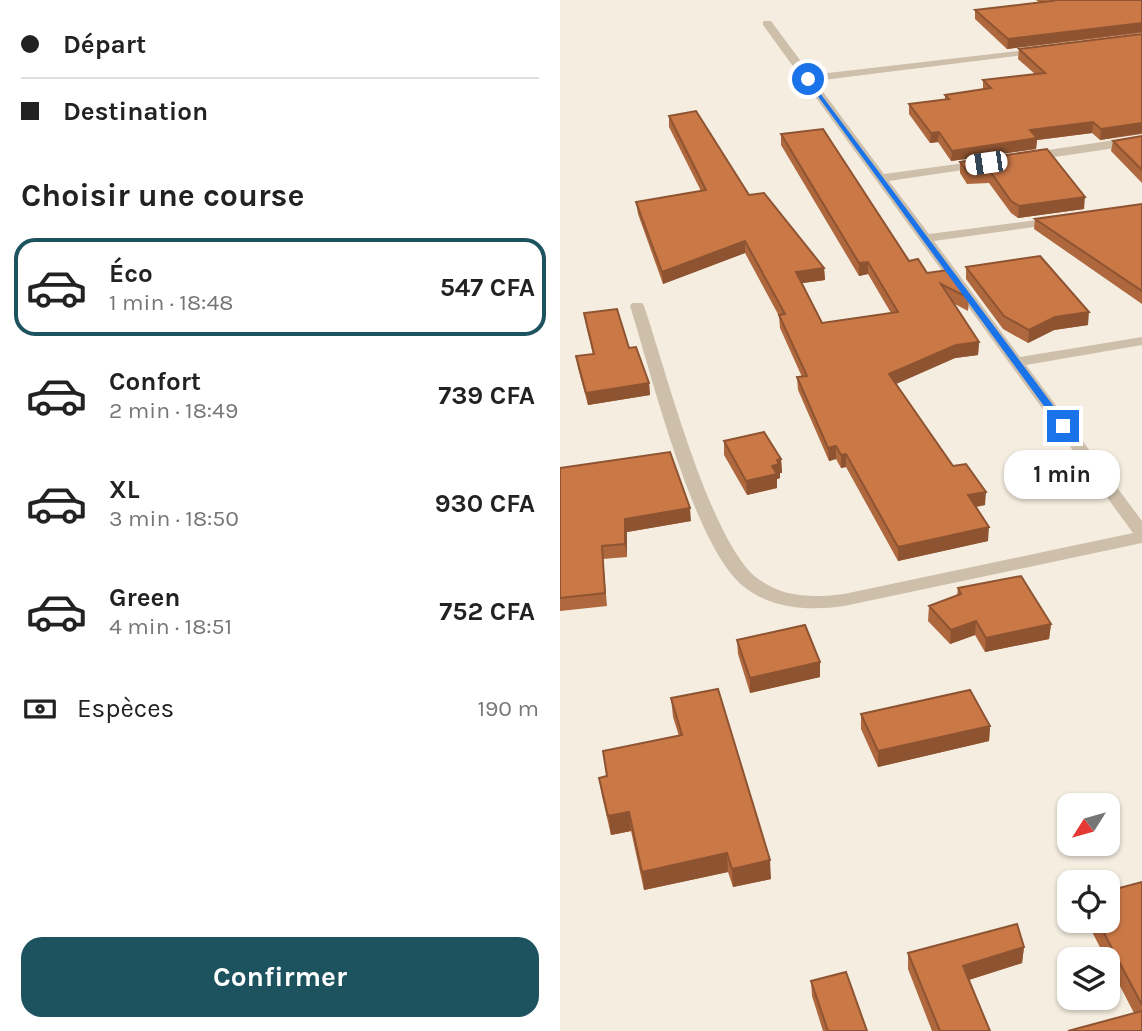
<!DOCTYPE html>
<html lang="fr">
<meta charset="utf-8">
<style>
body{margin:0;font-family:Karla,sans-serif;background:#f2f2f2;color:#222;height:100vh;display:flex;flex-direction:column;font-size:26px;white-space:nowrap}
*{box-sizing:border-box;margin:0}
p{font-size:23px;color:#767676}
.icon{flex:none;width:38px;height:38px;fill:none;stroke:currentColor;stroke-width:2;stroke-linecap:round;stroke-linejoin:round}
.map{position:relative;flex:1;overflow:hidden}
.sheet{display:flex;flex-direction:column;background:#fff;width:560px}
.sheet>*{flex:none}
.guide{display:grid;align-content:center;height:154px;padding:0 21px;background:#fff}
.needle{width:46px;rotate:233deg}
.controls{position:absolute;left:497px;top:793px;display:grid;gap:14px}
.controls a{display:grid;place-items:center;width:63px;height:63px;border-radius:14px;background:#fff;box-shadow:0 2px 5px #0004;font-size:35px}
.end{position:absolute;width:32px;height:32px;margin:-16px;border:9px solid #1a73e8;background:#fff;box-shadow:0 0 0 4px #fff}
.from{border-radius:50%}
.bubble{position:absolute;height:49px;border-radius:21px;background:#fff;box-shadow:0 2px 5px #0004;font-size:23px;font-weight:700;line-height:49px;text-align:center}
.car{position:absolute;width:21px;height:42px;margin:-21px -10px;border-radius:9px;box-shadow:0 0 5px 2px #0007;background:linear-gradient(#fff 24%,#345 0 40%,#fff 0 76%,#345 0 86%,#fff 0)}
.guide b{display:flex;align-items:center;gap:24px;height:66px;font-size:26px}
.guide b+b{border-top:2px solid #e0e0e0}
.guide i{width:18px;height:18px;background:#222}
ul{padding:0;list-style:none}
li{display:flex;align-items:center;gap:21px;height:98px;margin:0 14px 10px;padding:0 7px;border:4px solid transparent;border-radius:21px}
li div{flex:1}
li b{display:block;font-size:26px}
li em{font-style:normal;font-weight:700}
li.on{border-color:#1d525f}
li>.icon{width:63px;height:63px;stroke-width:1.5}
h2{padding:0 21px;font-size:32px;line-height:84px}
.pay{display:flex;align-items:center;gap:18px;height:77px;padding:0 21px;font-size:26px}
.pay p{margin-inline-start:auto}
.cta{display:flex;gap:14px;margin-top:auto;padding:14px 21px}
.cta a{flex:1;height:80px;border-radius:21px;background:#1d525f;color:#fff;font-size:28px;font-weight:700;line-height:80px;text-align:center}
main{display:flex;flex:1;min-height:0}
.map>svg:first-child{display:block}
</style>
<main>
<section class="sheet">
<div class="guide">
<b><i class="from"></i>Départ</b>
<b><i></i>Destination</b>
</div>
<h2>Choisir une course</h2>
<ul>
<li class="on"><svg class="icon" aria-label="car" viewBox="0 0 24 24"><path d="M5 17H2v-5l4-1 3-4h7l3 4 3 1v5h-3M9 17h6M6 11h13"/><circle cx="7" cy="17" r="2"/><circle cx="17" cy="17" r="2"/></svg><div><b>Éco</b><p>1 min · 18:48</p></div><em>547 CFA</em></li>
<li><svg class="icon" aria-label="car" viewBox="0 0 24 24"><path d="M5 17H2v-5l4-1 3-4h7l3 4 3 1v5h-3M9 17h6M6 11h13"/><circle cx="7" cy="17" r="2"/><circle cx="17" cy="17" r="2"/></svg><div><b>Confort</b><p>2 min · 18:49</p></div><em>739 CFA</em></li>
<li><svg class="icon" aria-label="car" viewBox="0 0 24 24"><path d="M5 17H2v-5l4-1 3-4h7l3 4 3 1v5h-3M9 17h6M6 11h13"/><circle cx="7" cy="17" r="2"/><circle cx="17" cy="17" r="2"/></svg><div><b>XL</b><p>3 min · 18:50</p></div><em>930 CFA</em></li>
<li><svg class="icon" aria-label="car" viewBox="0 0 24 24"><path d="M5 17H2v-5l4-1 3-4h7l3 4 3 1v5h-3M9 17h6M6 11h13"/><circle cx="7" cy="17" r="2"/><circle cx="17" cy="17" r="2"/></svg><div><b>Green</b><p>4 min · 18:51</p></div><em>752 CFA</em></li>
</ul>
<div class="pay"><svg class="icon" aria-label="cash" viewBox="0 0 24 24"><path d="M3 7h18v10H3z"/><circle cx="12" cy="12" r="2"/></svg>Espèces<p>190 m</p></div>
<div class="cta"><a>Confirmer</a></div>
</section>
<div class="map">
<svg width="582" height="1031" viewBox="0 0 582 1031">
<rect width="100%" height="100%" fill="#f4ede0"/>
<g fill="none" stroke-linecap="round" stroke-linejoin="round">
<path fill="#cebfab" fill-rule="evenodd" d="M203,21H211L251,75L485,48V52L481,53L255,81L324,174L427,160V166L423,167L329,181L369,234L500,217V223L495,224L374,241L460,357L582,337V345L466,365L582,521V543L284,606C249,611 211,609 183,586C133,545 91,372 70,306L72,303H82L84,306C105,367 150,542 197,578C223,598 253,598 284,594L573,533L203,25Z
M582,136V144L468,161L462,157L468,153Z"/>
</g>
<path fill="#af673d" d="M476,0H582V33L447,49L415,19V10L480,3Z
M582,34V134L540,140L532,133L477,140L476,149L391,161L378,142L370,143L349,114V104L385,99V95L423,90V80L475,74L458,59L459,49Z
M109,116L264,268L265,280L242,283L262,323L331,313L308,274L299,276L221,145V134L349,261L409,298L408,311L393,303L419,342L418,355L395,358L336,384L393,466L425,505L416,507L428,541L338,561L286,467L281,468L276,459L269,461L238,390L237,377H242L220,328L219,316L185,253L103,284L78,214L76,202L141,191L109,127Z
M582,136V183L551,151L553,141Z
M487,149L524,209L458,218L451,213L429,183L407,184L400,173V162Z
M582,204V304L474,229L475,219Z
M406,267L528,325L494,330L468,343L443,329L406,279Z
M24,313L69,348L89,383L90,395L28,405L18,368L16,356L33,354L26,325Z
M164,441L221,459L222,473H220V478L217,479V488L187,495L164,455Z
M0,468L131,521L67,532V557L43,559L47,606L0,611Z
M398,588L491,624L489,639L425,652L415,635L390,644L368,621L369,606L397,596Z
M177,640L260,677L190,693L178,654Z
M111,698L211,879L173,887L168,872L84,890L71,831L51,835L42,796L39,778L47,776L119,736L113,717Z
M301,714L430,726L429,741L318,767L301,729Z
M582,882V1031L574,1013L548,963V959H546L526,920H548Z
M464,947L462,963L409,980L430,1031H372L348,969V953Z
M251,981L307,1031H263L252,996Z"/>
<path fill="#8e5432" d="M582,23V32L447,49L448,39Z
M533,122L532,133L477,140L476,149L391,161L392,151L470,130Z
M582,123V133L540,140L541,129Z
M379,132L378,142L370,143L371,133Z
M525,197L524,209L458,218L459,206Z
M185,241V253L103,284L102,272Z
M308,262V274L299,276V263Z
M264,268L265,280L236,284V272Z
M529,312L528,325L494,330L468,343L469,330L495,317Z
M419,342L418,355L395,358L329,387V374L396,345Z
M89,383L90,395L28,405L26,393Z
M276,446V459L269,461L268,448Z
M286,454V467L281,468V455Z
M221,459L222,473H220V478L217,479V488L187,495L186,481L212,466L217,460Z
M426,492L425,505L408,508V495Z
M130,508L131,521L67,532V557L65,544V519Z
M429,527L428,541L338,561V547Z
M416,621L415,635L390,644L391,630Z
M491,624L489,639L425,652L426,638Z
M260,662V677L190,693V678Z
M430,726L429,741L318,767V751Z
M69,812L71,831L51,835L48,816Z
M167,853L168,872L84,890L82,872Z
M210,860L211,879L173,887L172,869Z
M464,947L462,963L402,982L403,966Z"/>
<path fill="#cb7847" stroke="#8e5432" stroke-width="2" d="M490,0H582V23L448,39L415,10L492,1Z
M582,34V123L541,129L533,122L470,130L477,138L392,151L379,132L371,133L349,104L389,99L385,95L431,88L423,80L485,73L459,49Z
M136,111L189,195L204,193L264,268L236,272L262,323L338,312L308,262L299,263L221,134L263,129L349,261L358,259L367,273L388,270L409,298L381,284L419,342L396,345L329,374L393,466L406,464L426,492L408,495L429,527L338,547L286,454L281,455L276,446L268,448L237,377L247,376L219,315L225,314L185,241L102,272L76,202L146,190L109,116Z
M582,136V170L553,141Z
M487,149L525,197L459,206L451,201L430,171L408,173L400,162Z
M582,204V291L475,219Z
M480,256L529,312L495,317L469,330L444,316L406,267Z
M57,309L69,348L76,347L89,383L26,393L16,356L34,354L24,313Z
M204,432L221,459L217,460L219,464L212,466L217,474L186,481L164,441Z
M110,452L130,508L65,519V544L42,546L45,593L0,598V468Z
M461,576L491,624L426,638L416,621L391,630L369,606L401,594L398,588Z
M245,625L260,662L190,678L177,640Z
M158,689L210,860L172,869L167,853L82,872L69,812L48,816L39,778L47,776L43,751L122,735L111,698Z
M410,690L430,726L318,751L301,714Z
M582,882V1005L537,920H548V891Z
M457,924L464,947L403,966L430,1031H380L348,953Z
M286,972L307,1031H268L251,981Z
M582,1011V1031H508Z"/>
<path fill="#1a73e8" d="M248,77L507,424V428H500L246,80Z"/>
</svg>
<div class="controls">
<a><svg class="needle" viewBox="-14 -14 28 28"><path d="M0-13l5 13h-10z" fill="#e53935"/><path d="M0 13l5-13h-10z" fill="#767676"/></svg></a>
<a><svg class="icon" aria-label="locate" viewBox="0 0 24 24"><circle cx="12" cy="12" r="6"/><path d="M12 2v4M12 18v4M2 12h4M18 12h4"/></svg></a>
<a><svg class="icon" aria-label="layers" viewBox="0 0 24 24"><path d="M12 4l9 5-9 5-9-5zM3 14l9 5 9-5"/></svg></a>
</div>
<i class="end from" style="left:248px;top:79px"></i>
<i class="end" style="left:503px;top:426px"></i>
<div class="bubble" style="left:444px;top:450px;width:116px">1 min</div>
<i class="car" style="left:426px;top:163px;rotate:262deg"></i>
</div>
</main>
